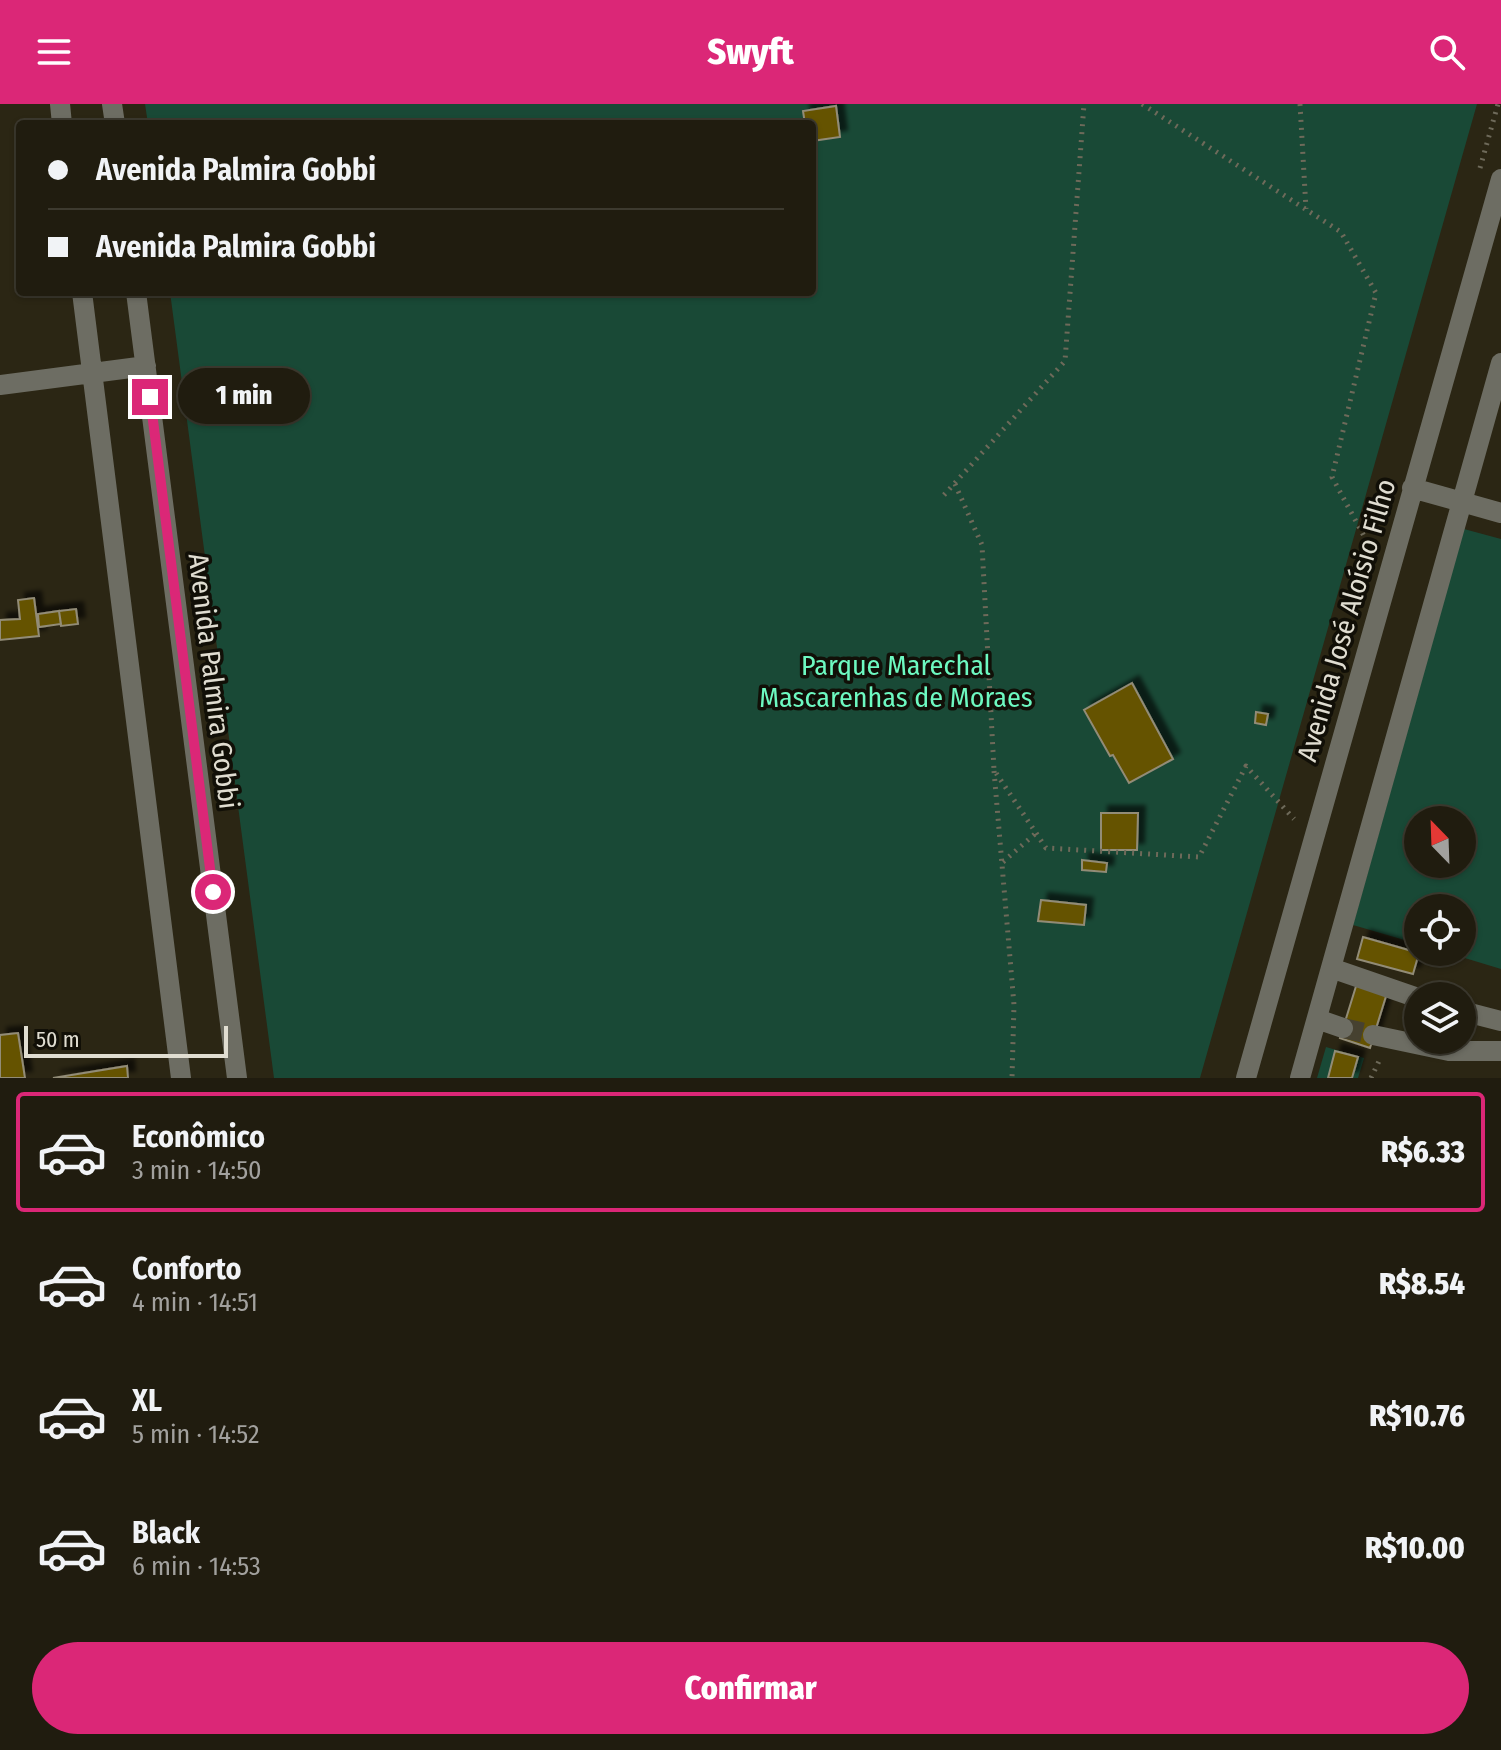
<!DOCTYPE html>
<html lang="pt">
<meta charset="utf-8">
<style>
body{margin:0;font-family:"Fira Sans Condensed",sans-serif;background:#2d291d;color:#f1f3f6;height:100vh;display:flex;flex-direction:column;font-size:30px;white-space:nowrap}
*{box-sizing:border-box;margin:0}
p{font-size:26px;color:#a2a19e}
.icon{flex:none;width:44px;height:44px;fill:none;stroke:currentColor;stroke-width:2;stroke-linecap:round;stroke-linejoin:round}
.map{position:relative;height:974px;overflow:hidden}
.side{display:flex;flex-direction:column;background:#201c0f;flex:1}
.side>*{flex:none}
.hud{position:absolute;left:16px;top:16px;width:800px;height:176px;border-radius:8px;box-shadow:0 2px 6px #0004,0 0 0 2px #3d3a2f;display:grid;align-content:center;height:176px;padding:0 32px;background:#201c0f}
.needle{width:52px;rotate:337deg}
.tools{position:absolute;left:1404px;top:702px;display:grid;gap:16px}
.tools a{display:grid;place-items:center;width:72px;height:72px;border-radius:50%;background:#201c0f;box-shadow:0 2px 6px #0004,0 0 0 2px #3d3a2f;font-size:40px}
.scale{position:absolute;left:24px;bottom:20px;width:204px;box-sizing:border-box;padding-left:8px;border:4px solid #e0ddd1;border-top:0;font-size:22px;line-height:28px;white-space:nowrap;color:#e0ddd1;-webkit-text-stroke:6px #110f07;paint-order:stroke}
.end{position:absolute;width:36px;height:36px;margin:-18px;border:10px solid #db2777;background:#fff;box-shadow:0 0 0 4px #fff}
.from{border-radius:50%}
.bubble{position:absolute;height:56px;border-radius:28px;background:#201c0f;box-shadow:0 2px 6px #0004,0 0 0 2px #3d3a2f;font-size:26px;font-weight:800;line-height:56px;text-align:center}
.hud b{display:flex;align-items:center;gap:28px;height:76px;font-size:30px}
.hud b+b{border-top:2px solid #3d3a2f}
.hud i{width:20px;height:20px;background:#f1f3f6}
ul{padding:14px 0 0;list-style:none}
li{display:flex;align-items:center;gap:24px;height:120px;margin:0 16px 12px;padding:0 16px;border:4px solid transparent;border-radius:8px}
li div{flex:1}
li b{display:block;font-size:30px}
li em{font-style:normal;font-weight:800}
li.current{border-color:#db2777}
li>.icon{width:72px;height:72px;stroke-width:1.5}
.button{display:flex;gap:16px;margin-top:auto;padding:16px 32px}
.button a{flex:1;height:92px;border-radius:48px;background:#db2777;color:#fff;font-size:32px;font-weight:800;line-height:92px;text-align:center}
header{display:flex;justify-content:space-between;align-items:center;height:104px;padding:0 32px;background:#db2777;color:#fff;font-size:36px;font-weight:800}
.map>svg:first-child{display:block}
</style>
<header><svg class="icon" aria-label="menu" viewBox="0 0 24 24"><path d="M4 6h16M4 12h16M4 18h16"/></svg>Swyft<svg class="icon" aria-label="search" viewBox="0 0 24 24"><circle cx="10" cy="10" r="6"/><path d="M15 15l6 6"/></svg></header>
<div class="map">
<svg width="1501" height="974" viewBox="0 0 1501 974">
<defs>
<filter id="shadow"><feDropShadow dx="7" dy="-7" stdDeviation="2" flood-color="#0009"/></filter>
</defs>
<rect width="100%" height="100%" fill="#2b2614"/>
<path fill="#194936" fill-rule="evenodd" d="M145,0H1477L1200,974H274L170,188H812V20H148Z
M1464,425L1501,435V865L1445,848H1462V804H1418V840L1353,821ZM1418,716H1462V760H1418Z
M1326,943L1364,954L1358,974H1317Z"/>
<path fill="#655200" stroke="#928c77" stroke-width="2" filter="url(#shadow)" d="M836,2L840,33L812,37V20H805L803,7Z
M34,494L39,532L0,536V516L20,515L18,496Z
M76,505L78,520L61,522L59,507Z
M59,507L61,520L39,523L38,510Z
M1132,579L1173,655L1129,679L1113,651L1110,652L1084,606Z
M1256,608L1268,610L1266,621L1255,619Z
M1101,709H1138L1137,746H1101Z
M1082,756L1107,759L1106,768L1082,766Z
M1041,796L1086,801L1084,821L1038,817Z
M1363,833L1419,849L1413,870L1357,855Z
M1357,879L1387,889L1370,944L1340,934Z
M18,929L25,974H0V931Z
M1335,947L1358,953L1352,974H1328Z
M127,962L128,974H53Z"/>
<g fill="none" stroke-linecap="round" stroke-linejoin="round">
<path stroke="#464130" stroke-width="20" stroke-dasharray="20 10" stroke-linecap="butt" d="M1343,924L1373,931"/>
<path stroke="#6e6a5a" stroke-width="5" stroke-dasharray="2 6" stroke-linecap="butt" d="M1142,0L1341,128L1376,189L1332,373L1371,445
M1300,0L1306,105
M1480,64L1498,0
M955,380L982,441L994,666L1046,744L1199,753L1246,662L1294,715
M944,391L1065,257L1084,0
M994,667L1014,901L1012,974
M1003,758L1036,729
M1371,974L1380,955"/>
<path stroke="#6d6d63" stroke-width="20" d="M60,0L62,20
M112,0L115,20
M82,188L181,974
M136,188L237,974
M0,281L146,262
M1412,384L1501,409
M1331,864L1418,894
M1462,907L1501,917
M1317,915L1343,924
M1373,931L1449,947H1501
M1246,974L1501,75
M1300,974L1501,259"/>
</g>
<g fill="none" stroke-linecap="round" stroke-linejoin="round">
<path stroke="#db2777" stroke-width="10" d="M150,293L213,788"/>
</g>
<g text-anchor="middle" stroke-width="7" stroke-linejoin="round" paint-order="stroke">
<g font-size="28" fill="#e0ddd1" stroke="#110f07">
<text transform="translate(1346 516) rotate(-74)" y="10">Avenida José Aloísio Filho</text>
<text transform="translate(214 577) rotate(83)" y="10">Avenida Palmira Gobbi</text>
</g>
<g font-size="28" fill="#6df9c1" stroke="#110f07">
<text x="896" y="571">Parque Marechal<tspan x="896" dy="32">Mascarenhas de Moraes</tspan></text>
</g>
</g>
</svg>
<div class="tools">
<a><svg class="needle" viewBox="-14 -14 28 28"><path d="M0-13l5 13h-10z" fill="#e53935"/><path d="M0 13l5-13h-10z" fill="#a2a19e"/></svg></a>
<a><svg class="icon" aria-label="locate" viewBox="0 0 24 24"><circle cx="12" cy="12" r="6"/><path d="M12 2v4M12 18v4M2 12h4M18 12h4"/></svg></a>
<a><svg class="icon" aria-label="layers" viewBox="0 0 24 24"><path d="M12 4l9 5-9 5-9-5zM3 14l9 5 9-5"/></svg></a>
</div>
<div class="scale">50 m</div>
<i class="end from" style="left:213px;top:788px"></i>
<i class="end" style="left:150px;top:293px"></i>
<div class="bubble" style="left:178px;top:264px;width:132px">1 min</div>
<div class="hud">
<b><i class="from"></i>Avenida Palmira Gobbi</b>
<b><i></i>Avenida Palmira Gobbi</b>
</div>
</div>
<section class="side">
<ul>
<li class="current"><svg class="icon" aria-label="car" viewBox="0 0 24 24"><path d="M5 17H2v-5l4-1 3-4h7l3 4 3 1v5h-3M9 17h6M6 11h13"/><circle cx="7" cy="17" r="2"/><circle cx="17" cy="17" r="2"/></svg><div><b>Econômico</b><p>3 min · 14:50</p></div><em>R$6.33</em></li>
<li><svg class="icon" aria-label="car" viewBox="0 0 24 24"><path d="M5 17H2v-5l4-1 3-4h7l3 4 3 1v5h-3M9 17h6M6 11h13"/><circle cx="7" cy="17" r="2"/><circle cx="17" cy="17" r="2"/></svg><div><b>Conforto</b><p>4 min · 14:51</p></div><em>R$8.54</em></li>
<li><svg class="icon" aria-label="car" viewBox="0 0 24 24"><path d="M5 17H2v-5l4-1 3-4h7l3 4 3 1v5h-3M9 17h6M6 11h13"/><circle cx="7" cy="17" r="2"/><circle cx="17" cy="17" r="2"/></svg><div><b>XL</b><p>5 min · 14:52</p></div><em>R$10.76</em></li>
<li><svg class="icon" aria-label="car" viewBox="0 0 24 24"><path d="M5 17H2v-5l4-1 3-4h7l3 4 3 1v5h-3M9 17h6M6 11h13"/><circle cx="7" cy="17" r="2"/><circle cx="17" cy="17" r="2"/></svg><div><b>Black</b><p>6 min · 14:53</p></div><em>R$10.00</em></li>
</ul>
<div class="button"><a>Confirmar</a></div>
</section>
